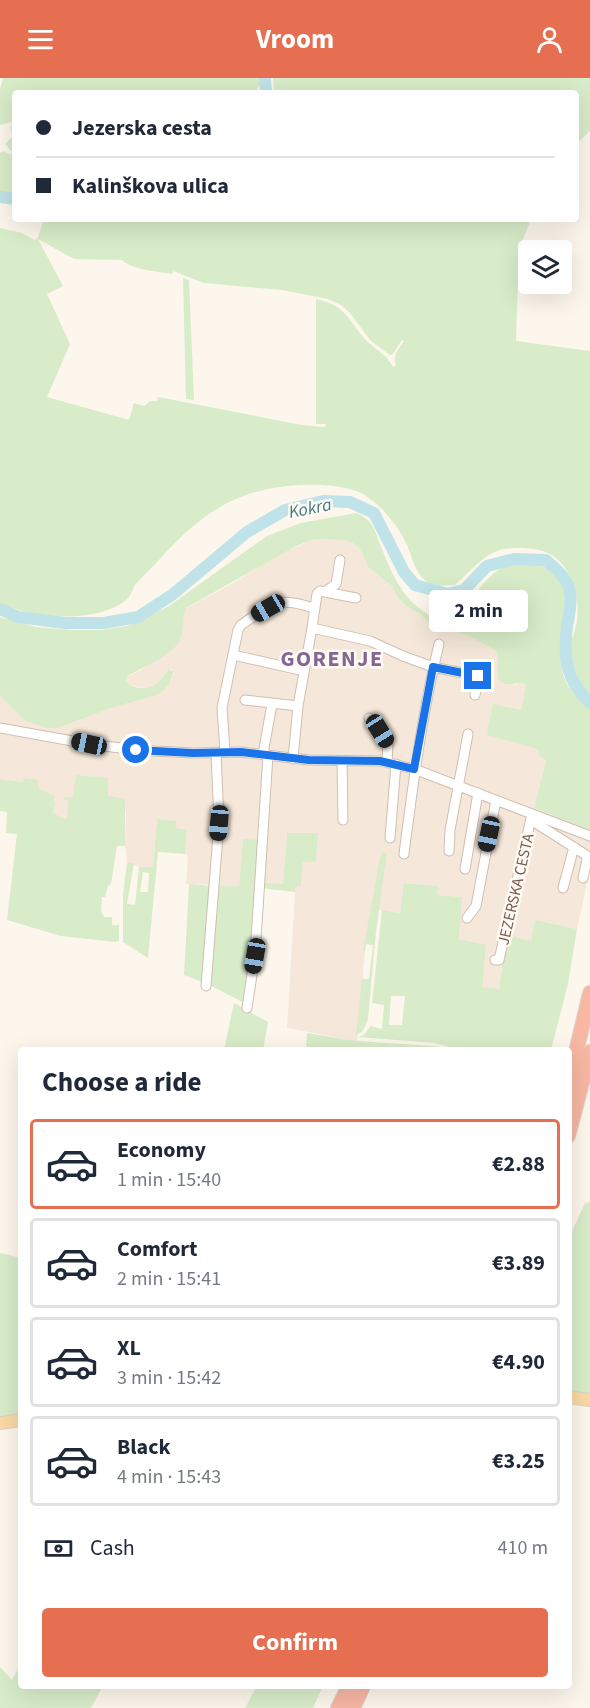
<!DOCTYPE html>
<meta charset="utf-8">
<style>
body{margin:0;font-family:"Source Sans 3",sans-serif;background:#f6f6f7;color:#1f2937;height:100vh;display:flex;flex-direction:column;font-size:22px;white-space:nowrap}
*{box-sizing:border-box;margin:0}
p{font-size:20px;color:#747a83}
.icon{flex:none;width:33px;height:33px;fill:none;stroke:currentColor;stroke-width:2;stroke-linecap:round;stroke-linejoin:round}
.map{position:relative;flex:1;overflow:hidden}
.sheet{position:absolute;left:18px;top:969px;width:554px;height:642px;display:flex;flex-direction:column;background:#fff;border-radius:6px;box-shadow:0 6px 24px #0002}
.sheet>*{flex:none}
.banner{position:absolute;left:12px;top:12px;width:567px;height:132px;border-radius:6px;box-shadow:0 6px 24px #0002;display:grid;align-content:center;height:132px;padding:0 24px;background:#fff}
.buttons{position:absolute;left:518px;top:162px;display:grid;gap:12px}
.buttons a{display:grid;place-items:center;width:54px;height:54px;border-radius:6px;background:#fff;box-shadow:0 6px 24px #0002;font-size:30px}
.end{position:absolute;width:27px;height:27px;margin:-14px;border:8px solid #1a73e8;background:#fff;box-shadow:0 0 0 3px #fff}
.from{border-radius:50%}
.bubble{position:absolute;height:42px;border-radius:6px;background:#fff;box-shadow:0 6px 24px #0002;font-size:20px;font-weight:700;line-height:42px;text-align:center}
.car{position:absolute;width:18px;height:36px;margin:-18px -9px;border-radius:8px;box-shadow:0 0 4px 2px #0007;background:linear-gradient(#222 24%,#8ab4d8 0 40%,#222 0 76%,#8ab4d8 0 86%,#222 0)}
.banner b{display:flex;align-items:center;gap:21px;height:57px;font-size:22px}
.banner b+b{border-top:2px solid #e0e1e3}
.banner i{width:15px;height:15px;background:#1f2937}
ul{padding:0;list-style:none}
li{display:flex;align-items:center;gap:18px;height:90px;margin:0 12px 9px;padding:0 12px;border:3px solid #e0e1e3;border-radius:6px}
li div{flex:1}
li b{display:block;font-size:22px}
li em{font-style:normal;font-weight:700}
li.on{border-color:#e76f51}
li>.icon{width:54px;height:54px;stroke-width:1.5}
h2{padding:0 24px;font-size:27px;line-height:72px}
.pay{display:flex;align-items:center;gap:15px;height:66px;padding:0 24px;font-size:22px}
.pay p{margin-inline-start:auto}
.cta{display:flex;gap:12px;margin-top:auto;padding:12px 24px}
.cta a{flex:1;height:69px;border-radius:6px;background:#e76f51;color:#fff;font-size:24px;font-weight:700;line-height:69px;text-align:center}
header{display:flex;justify-content:space-between;align-items:center;height:78px;padding:0 24px;background:#e76f51;color:#fff;font-size:27px;font-weight:700}
.map>svg:first-child{display:block}
</style>
<header><svg class="icon" aria-label="menu" viewBox="0 0 24 24"><path d="M4 6h16M4 12h16M4 18h16"/></svg>Vroom<svg class="icon" aria-label="person" viewBox="0 0 24 24"><circle cx="12" cy="8" r="4"/><path d="M4 21q1-7 8-7t8 7"/></svg></header>
<div class="map">
<svg width="590" height="1630" viewBox="0 0 590 1630">
<rect width="100%" height="100%" fill="#fdf6ec"/>
<path fill="#f5e8da" d="M315,461L342,462L353,465L360,471L369,490L392,508L398,520L407,529L420,536L428,544L469,558L496,573L499,584L497,598L514,607L520,605L526,607L521,632L539,671L546,681L534,730L590,752V792L577,851L535,842L531,864L504,865L499,912L482,909L459,862L461,819L437,817V808L405,805L400,835L379,832L387,775L381,774L364,873H365L357,963L287,950L295,814L296,808H301L303,784L287,755L283,806L261,804L243,761L239,808L186,806L188,778L185,776L187,752L176,750L157,742L153,790L139,789L127,785L125,768L126,732L73,719L64,722L68,723V727L67,740L63,741L53,735L56,724L53,723L54,718L38,710V702L24,704L0,701V618L25,643L46,650H58L111,630L154,618L174,596L173,593L171,591L161,604L149,610L131,608L126,603L127,598L140,593L176,568L185,531L233,505L281,475Z"/>
<path fill="#d8ecc9" fill-rule="evenodd" d="M3,0H261L262,3L255,15H15V43L0,47V11Z
M273,0H590V53L576,66V15H274Z
M15,46V116L0,115V75L4,73L10,77L12,74L5,66L13,58L10,49Z
M44,141H531L519,171L516,263L590,273V617C576,606 568,587 570,569C572,559 576,551 577,542C581,512 567,475 534,471C488,466 486,480 455,507L432,508C414,495 415,486 407,467C398,447 381,427 363,416C346,407 319,406 300,407C236,410 199,437 157,484C150,491 142,499 135,507C132,512 131,518 126,522C97,546 32,541 0,525V150L22,155L35,162L38,159ZM38,161L74,181L122,182C132,192 157,193 172,196L173,193L204,205L282,212L328,221L341,227L350,235L371,263L390,277H392L402,262L404,263C399,270 392,278 396,287L393,289C386,275 373,271 363,259C347,239 344,227 316,221V346H326L325,349L302,347L158,319L157,323H150L144,328L134,325L129,342L47,319L70,266L47,216L63,208Z
M183,200L189,202L194,322L186,321Z
M356,435C374,442 375,454 382,471C387,484 394,500 402,512C411,526 424,534 438,542C471,538 478,498 508,487C516,484 527,486 536,487C548,488 555,493 561,504C565,512 565,522 565,531C565,575 547,598 590,630V752L534,730L546,682L540,678L538,671L487,657L493,626L521,632L526,607C517,602 510,610 499,603C495,593 501,584 496,573L469,558L428,544L420,536L407,529L398,520L392,508L369,490L360,471L353,465L342,462L315,461L296,468L186,530C182,541 184,554 179,564C173,576 139,592 127,598L126,603L131,608C151,613 158,608 168,592L174,593L168,607L163,613L154,618L111,630L58,650H46L25,643L0,618V539L36,549L73,552H101L128,548L169,528L267,458L301,445Z
M76,697L108,700V718L125,721V768H117L111,806L108,808L105,819H102L101,833L104,839H112V847H119V863L115,864L61,858L7,842L17,756L6,755L7,734L0,733V701L23,704L24,700L38,702V710L55,718L53,723L56,724L53,735L65,741L67,740L68,723L64,722L65,719H73Z
M157,741L176,743V750L187,752L185,776L158,774L148,880L123,864V817L127,785H134L127,826L135,827L139,789H153ZM143,794L149,795L148,814H140Z
M287,755H318L316,783L303,784L301,808H296L295,814L260,810L261,804L283,806Z
M243,761L259,762L256,848L244,925L208,906L214,807L239,808Z
M381,774L387,775L376,854L368,941L363,953L356,957L362,901H369L373,867L366,866L365,873H363Z
M404,805L438,808L437,817L462,819L459,861L486,867L482,909L499,911L506,857L531,863L535,842L577,851L568,906L551,972H461L434,965L359,959L365,956L370,948L382,951L384,927L372,925L382,832L400,835ZM391,918H405L402,947H389Z
M189,806L211,808L205,905L184,897Z
M234,925L268,944L263,972H224Z
M307,955L357,963L434,968L454,972H306Z
M590,1124V1317L569,1314V1160L585,1125Z
M0,1175L21,1180V1336L0,1338Z
M21,1586V1608H103L91,1630H0V1589L12,1602Z
M257,1608H323L313,1630H245Z"/>
<g fill="none" stroke-linecap="round" stroke-linejoin="round">
<path stroke="#bfe3e8" stroke-width="12" d="M265,0L266,15
M0,119L15,121
M0,531L18,539L65,545H104L138,539L172,517L247,454L285,432L323,423L350,424L374,435L404,494L415,507L447,516L464,512L487,488L514,481L546,482C556,491 568,500 570,515C572,525 569,538 567,548C563,580 566,602 590,625"/>
<defs>
<path id="minor" d="M325,514L336,506L340,482
M312,550L317,516L320,513L356,520
M233,577L304,593
M475,617L478,598
M245,622L298,628
M369,640L388,666L387,684
M0,650L89,666L136,672L193,675L241,674L309,682L380,683L414,691L590,758
M225,673L222,630L238,552L241,547C271,527 276,517 313,530
M263,676L272,626
M293,681L298,628L312,550L370,563L403,578L433,589L486,600
M342,683L343,742
M531,742L586,777L587,782L583,800
M390,760L396,686
M449,773L450,752L468,656
M404,776C413,706 422,636 439,566
M465,791L478,715
M563,810L574,769
M467,840L476,828L496,722
M495,882H499L532,736
M206,908L219,745L216,674
M247,930L255,877L268,677"/>
<path id="major" d="M568,1319L590,1322
M0,1345L21,1342"/>
<path id="highway" d="M568,1008L590,915
M568,1058L590,974
M338,1630L349,1608
M353,1630L363,1608"/>
</defs>
<use href="#minor" stroke="#d1beb0" stroke-width="11"/>
<use href="#major" stroke="#dad1cd" stroke-width="14"/>
<use href="#highway" stroke="#dad1cd" stroke-width="16"/>
<use href="#minor" stroke="#fff" stroke-width="9"/>
<use href="#major" stroke="#fbd9a5" stroke-width="12"/>
<use href="#highway" stroke="#f7b7a3" stroke-width="14"/>
</g>
<g fill="none" stroke-linecap="round" stroke-linejoin="round">
<path stroke="#1a73e8" stroke-width="8" d="M136,672L193,675L241,674L309,682L380,683L414,691L433,589L478,598"/>
</g>
<g text-anchor="middle" stroke-width="5" stroke-linejoin="round" paint-order="stroke">
<g font-size="16" fill="#7a5c4d" stroke="#fffaf3">
<text transform="translate(515 811) rotate(-77)" y="6">JEZERSKA CESTA</text>
</g>
<g font-size="18" font-style="italic" fill="#437c86" stroke="#fffaf3">
<text transform="translate(310 430) rotate(-11)" y="6">Kokra</text>
</g>
<g font-size="22" font-weight="bold" letter-spacing="1.5" fill="#846695" stroke="#fffaf3">
<text x="332" y="588">GORENJE</text>
</g>
</g>
</svg>
<div class="buttons">
<a><svg class="icon" aria-label="layers" viewBox="0 0 24 24"><path d="M12 4l9 5-9 5-9-5zM3 14l9 5 9-5"/></svg></a>
</div>
<i class="end from" style="left:136px;top:672px"></i>
<i class="end" style="left:478px;top:598px"></i>
<div class="bubble" style="left:429px;top:512px;width:99px">2 min</div>
<i class="car" style="left:268px;top:530px;rotate:240deg"></i>
<i class="car" style="left:380px;top:653px;rotate:148deg"></i>
<i class="car" style="left:89px;top:666px;rotate:282deg"></i>
<i class="car" style="left:219px;top:745px;rotate:185deg"></i>
<i class="car" style="left:489px;top:756px;rotate:192deg"></i>
<i class="car" style="left:255px;top:878px;rotate:190deg"></i>
<div class="banner">
<b><i class="from"></i>Jezerska cesta</b>
<b><i></i>Kalinškova ulica</b>
</div>
<section class="sheet">
<h2>Choose a ride</h2>
<ul>
<li class="on"><svg class="icon" aria-label="car" viewBox="0 0 24 24"><path d="M5 17H2v-5l4-1 3-4h7l3 4 3 1v5h-3M9 17h6M6 11h13"/><circle cx="7" cy="17" r="2"/><circle cx="17" cy="17" r="2"/></svg><div><b>Economy</b><p>1 min · 15:40</p></div><em>€2.88</em></li>
<li><svg class="icon" aria-label="car" viewBox="0 0 24 24"><path d="M5 17H2v-5l4-1 3-4h7l3 4 3 1v5h-3M9 17h6M6 11h13"/><circle cx="7" cy="17" r="2"/><circle cx="17" cy="17" r="2"/></svg><div><b>Comfort</b><p>2 min · 15:41</p></div><em>€3.89</em></li>
<li><svg class="icon" aria-label="car" viewBox="0 0 24 24"><path d="M5 17H2v-5l4-1 3-4h7l3 4 3 1v5h-3M9 17h6M6 11h13"/><circle cx="7" cy="17" r="2"/><circle cx="17" cy="17" r="2"/></svg><div><b>XL</b><p>3 min · 15:42</p></div><em>€4.90</em></li>
<li><svg class="icon" aria-label="car" viewBox="0 0 24 24"><path d="M5 17H2v-5l4-1 3-4h7l3 4 3 1v5h-3M9 17h6M6 11h13"/><circle cx="7" cy="17" r="2"/><circle cx="17" cy="17" r="2"/></svg><div><b>Black</b><p>4 min · 15:43</p></div><em>€3.25</em></li>
</ul>
<div class="pay"><svg class="icon" aria-label="cash" viewBox="0 0 24 24"><path d="M3 7h18v10H3z"/><circle cx="12" cy="12" r="2"/></svg>Cash<p>410 m</p></div>
<div class="cta"><a>Confirm</a></div>
</section>
</div>
